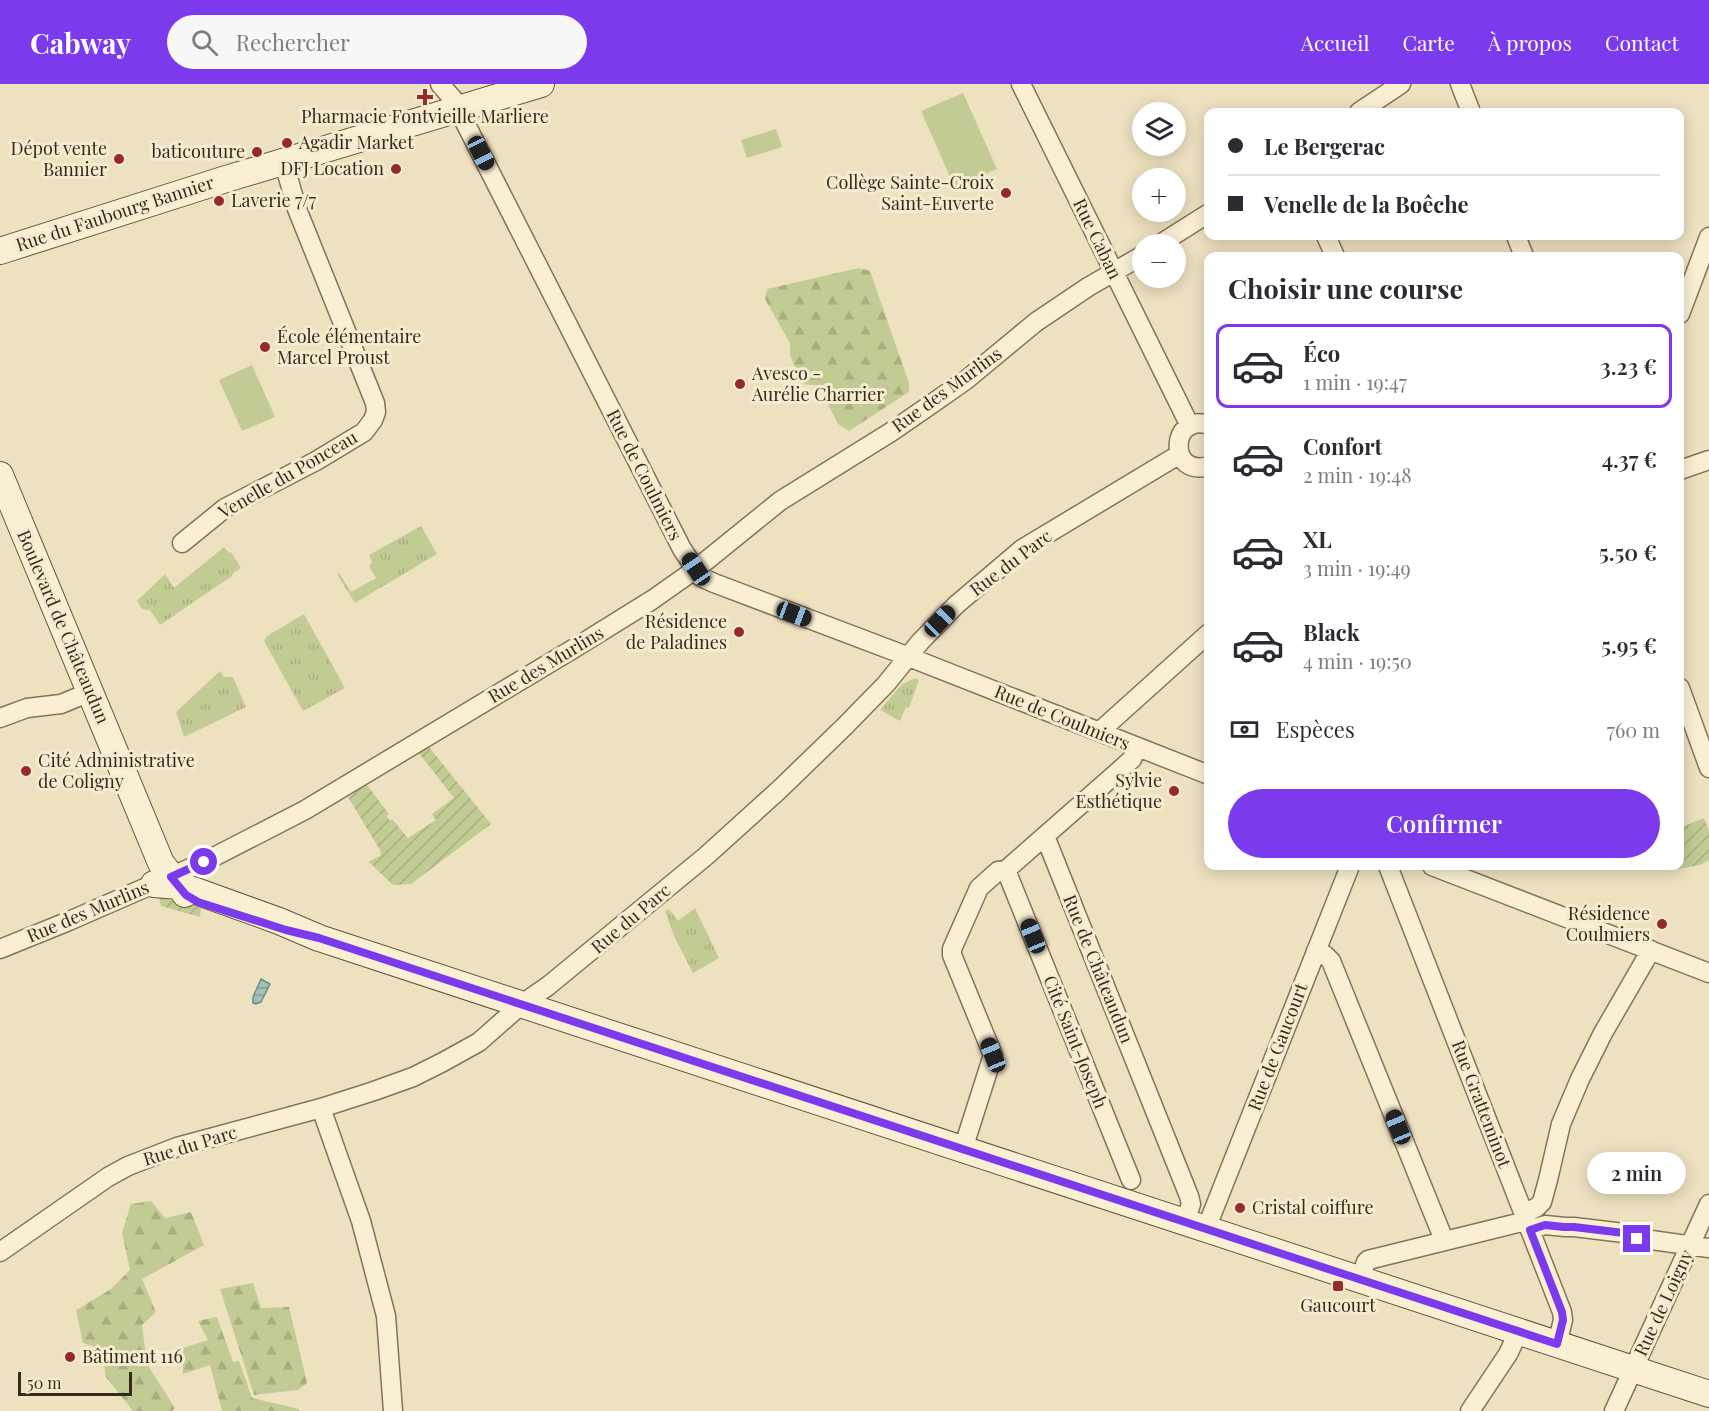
<!DOCTYPE html>
<html lang="fr">
<meta charset="utf-8">
<style>
body{margin:0;font-family:"Playfair Display",serif;background:#f7f7f7;color:#2b2b33;height:100vh;display:flex;flex-direction:column;font-size:22px;white-space:nowrap}
*{box-sizing:border-box;margin:0}
p{font-size:20px;color:#7c7c81}
.icon{flex:none;width:33px;height:33px;fill:none;stroke:currentColor;stroke-width:2;stroke-linecap:round;stroke-linejoin:round}
.map{position:relative;flex:1;overflow:hidden}
.drawer{position:absolute;left:1204px;top:168px;width:480px;height:618px;display:flex;flex-direction:column;background:#fff;border-radius:12px;box-shadow:0 3px 15px #0003}
.drawer>*{flex:none}
.hud{position:absolute;left:1204px;top:24px;width:480px;height:132px;border-radius:12px;box-shadow:0 3px 15px #0003;display:grid;align-content:center;height:132px;padding:0 24px;background:#fff}
.fabs{position:absolute;left:1132px;top:18px;display:grid;gap:12px}
.fabs a{display:grid;place-items:center;width:54px;height:54px;border-radius:50%;background:#fff;box-shadow:0 3px 15px #0003;font-size:30px}
.scale{position:absolute;left:18px;bottom:15px;width:114px;box-sizing:border-box;padding-left:6px;border:3px solid #362a1c;border-top:0;font-size:16px;line-height:21px;white-space:nowrap;color:#362a1c;-webkit-text-stroke:4px #f5ebcf;paint-order:stroke}
.end{position:absolute;width:27px;height:27px;margin:-14px;border:8px solid #7c3aed;background:#fff;box-shadow:0 0 0 3px #fff}
.from{border-radius:50%}
.bubble{position:absolute;height:42px;border-radius:21px;background:#fff;box-shadow:0 3px 15px #0003;font-size:20px;font-weight:600;line-height:42px;text-align:center}
.car{position:absolute;width:18px;height:36px;margin:-18px -9px;border-radius:8px;box-shadow:0 0 4px 2px #0007;background:linear-gradient(#222 24%,#8ab4d8 0 40%,#222 0 76%,#8ab4d8 0 86%,#222 0)}
.hud b{display:flex;align-items:center;gap:21px;height:57px;font-size:22px}
.hud b+b{border-top:2px solid #e1e1e2}
.hud i{width:15px;height:15px;background:#2b2b33}
ul{padding:0;list-style:none}
li{display:flex;align-items:center;gap:18px;height:84px;margin:0 12px 9px;padding:0 12px;border:3px solid transparent;border-radius:12px}
li div{flex:1}
li b{display:block;font-size:22px}
li em{font-style:normal;font-weight:600}
li.active{border-color:#7c3aed}
li>.icon{width:54px;height:54px;stroke-width:1.5}
h2{padding:0 24px;font-size:27px;line-height:72px}
.pay{display:flex;align-items:center;gap:15px;height:66px;padding:0 24px;font-size:22px}
.pay p{margin-inline-start:auto}
.button{display:flex;gap:12px;margin-top:auto;padding:12px 24px}
.button a{flex:1;height:69px;border-radius:36px;background:#7c3aed;color:#fff;font-size:24px;font-weight:600;line-height:69px;text-align:center}
header{display:flex;align-items:center;gap:36px;box-sizing:border-box;height:84px;padding:0 30px;background:#7c3aed;color:#fff}
header strong{font-size:28px}
nav{display:flex;gap:33px;margin-inline-start:auto;font-size:21px}
.search{width:420px;height:54px;background:#f7f7f7;display:flex;align-items:center;gap:15px;box-sizing:border-box;padding:0 21px;border-radius:33px;color:#7c7c81;font-size:22px}
.map>svg:first-child{display:block}
</style>
<header>
<strong>Cabway</strong>
<div class="search"><svg class="icon" aria-label="search" viewBox="0 0 24 24"><circle cx="10" cy="10" r="6"/><path d="M15 15l6 6"/></svg>Rechercher</div>
<nav><a>Accueil</a><a>Carte</a><a>À propos</a><a>Contact</a></nav>
</header>
<div class="map">
<svg width="1709" height="1327" viewBox="0 0 1709 1327">
<defs>
<pattern id="grass-tufts" width="24" height="20" patternUnits="userSpaceOnUse" patternTransform="scale(1.5)"><rect width="24" height="20" fill="#c3cb94"/><path d="M3 7l-1-3M5 7V3M7 7l1-3M15 17l-1-3M17 17v-4M19 17l1-3" fill="none" stroke="#a8ae7f"/></pattern>
<pattern id="forest-firs" width="22" height="20" patternUnits="userSpaceOnUse" patternTransform="scale(1.5)"><rect width="22" height="20" fill="#c3cb94"/><path d="M5 1l3.5 6h-7zM16 11l3.5 6h-7z" fill="#a8ae7f"/></pattern>
<pattern id="garden-furrows" width="10" height="10" patternUnits="userSpaceOnUse" patternTransform="scale(1.5)"><rect width="10" height="10" fill="#c3cb94"/><path d="M-1 1l2-2M0 10L10 0M9 11l2-2" fill="none" stroke="#a8ae7f"/></pattern>
<pattern id="water-rules" width="6" height="5" patternUnits="userSpaceOnUse" patternTransform="scale(1.5)"><rect width="6" height="5" fill="#a3c0b8"/><path d="M0 2.5h6" fill="none" stroke="#869c95"/></pattern>
</defs>
<rect width="100%" height="100%" fill="#eee1c0"/>
<path fill="url(#grass-tufts)" d="M421,442L437,470L355,519L337,490L339,489L351,508L376,494L369,482L372,478L369,471Z
M224,463L229,469L231,468L241,484L233,489L232,492L160,541L150,526L142,525L137,517L165,490L174,504Z
M304,530L345,604L303,627L264,557L267,552Z
M220,587L224,593H233L246,623L184,653L176,628Z
M916,594L919,596L909,624L906,623L900,637L880,626L902,600Z
M695,824L719,874L693,889L674,852L665,827L669,825L678,837Z"/>
<path fill="url(#forest-firs)" d="M859,184L870,187L909,299V308L849,347L838,340L818,301H809L801,299L790,271V259L765,215L767,205Z
M151,1117L165,1134L191,1128L204,1161L142,1195L156,1228L142,1241L147,1280L175,1324L172,1327H133L106,1293L101,1265L83,1259L76,1226L111,1205L130,1186L122,1149L131,1120Z
M253,1199L261,1224L289,1223L307,1299L298,1306L254,1311L220,1205Z
M217,1233L233,1278L239,1277L252,1314L299,1325V1327H222L210,1281L183,1290V1264L208,1256L198,1237Z"/>
<path fill="url(#garden-furrows)" d="M429,663L491,740L411,800L393,801L369,778L381,771L380,766L348,713L367,701L389,730L387,732L390,737L392,735L408,754L436,736L432,730L454,714L418,668Z
M1704,734L1709,747V776L1701,781L1671,786L1662,782H1680V741L1682,743Z
M159,813L201,824L200,833L161,822Z"/>
<path fill="#c3cb94" d="M963,9L997,85L955,104L921,27Z
M776,45L782,63L747,74L741,56Z
M252,281L275,333L242,347L219,296Z"/>
<path fill="url(#water-rules)" stroke="#6a8d86" stroke-width="1.5" d="M261,895L270,900L261,918L256,920L253,919V913Z"/>
<g fill="none" stroke-linecap="round" stroke-linejoin="round">
<defs>
<path id="street" d="M440,0L453,15L682,465L701,493L714,499L891,566L1209,691
M1021,0L1190,342
M1460,0L1471,28
M1359,28L1401,0
M1326,152L1335,172
M1516,152L1524,172
M1160,160L1209,129
M1680,230L1709,153
M1209,341C1170,328 1167,394 1209,382
M1680,386L1709,376
M182,459L225,424L316,377L364,348L373,336L376,328L375,319L297,125L284,79
M1680,604L1709,684
M0,634L27,624L61,620L90,608
M1099,648L1209,549
M1045,752L1189,1112L1191,1120L1185,1138
M1388,782L1562,1228L1563,1236L1557,1260
M1432,782L1709,889
M1006,786L1131,1096
M0,865L69,837L204,778L305,726L573,565L652,516L696,485L780,417L891,348L933,319L966,296L1036,238L1088,203L1143,171
M1316,867L1325,871L1331,877L1444,1156
M321,1024L361,1137L386,1232L393,1327
M963,1065L993,971L952,871V865L979,804L998,787L1006,786L1121,685L1132,675L1137,663
M1524,1130L1537,1123L1542,1118L1548,1096L1561,1040L1580,995L1603,949L1651,866
M1206,1145L1350,782
M1530,1146L1545,1141L1565,1143H1574L1632,1150L1637,1154L1709,1164
M0,1168L108,1093L128,1082L177,1063L321,1024L374,1007L413,993L443,978L479,958L522,920L548,902L706,772L780,705L845,642L886,600L920,558L956,521L1022,465L1180,370
M1360,1195L1366,1178L1368,1176L1526,1137
M1470,1327L1508,1270L1519,1247
M1614,1327L1709,1120"/>
<path id="secondary" d="M0,167L226,95L541,0
M0,391L161,779L185,810
M154,800L179,802L193,806L279,837L319,854L1709,1310"/>
</defs>
<use href="#street" stroke="#877258" stroke-width="21"/>
<use href="#secondary" stroke="#68533b" stroke-width="28"/>
<use href="#street" stroke="#f9efd3" stroke-width="18"/>
<use href="#secondary" stroke="#f9efd3" stroke-width="26"/>
</g>
<g fill="none" stroke-linecap="round" stroke-linejoin="round">
<path stroke="#7c3aed" stroke-width="8" d="M204,778L171,793L186,811L198,818L286,846L319,854L1557,1260L1563,1236L1562,1228L1530,1146L1545,1141L1564,1143H1574L1632,1150L1637,1155"/>
</g>
<g fill="#952b28" stroke="#f5ebcf" stroke-width="2">
<path d="M422 4h6v6h6v6h-6v6h-6v-6h-6v-6h6z"/>
<circle cx="287" cy="59" r="6"/>
<circle cx="257" cy="68" r="6"/>
<circle cx="119" cy="75" r="6"/>
<circle cx="396" cy="85" r="6"/>
<circle cx="1006" cy="109" r="6"/>
<circle cx="219" cy="117" r="6"/>
<circle cx="265" cy="263" r="6"/>
<circle cx="740" cy="300" r="6"/>
<circle cx="739" cy="548" r="6"/>
<circle cx="26" cy="687" r="6"/>
<circle cx="1174" cy="707" r="6"/>
<circle cx="1662" cy="840" r="6"/>
<circle cx="1240" cy="1124" r="6"/>
<rect x="1332" y="1196" width="12" height="12" rx="3"/>
<circle cx="70" cy="1273" r="6"/>
</g>
<g text-anchor="middle" stroke-width="6" stroke-linejoin="round" paint-order="stroke">
<g font-size="18" fill="#362a1c" stroke="#f5ebcf" text-anchor="start">
<text x="425" y="39" text-anchor="middle">Pharmacie Fontvieille Marliere</text>
<text x="299" y="65">Agadir Market</text>
<text x="107" y="71" text-anchor="end">Dépot vente<tspan x="107" dy="21">Bannier</tspan></text>
<text x="245" y="74" text-anchor="end">baticouture</text>
<text x="384" y="91" text-anchor="end">DFJ Location</text>
<text x="994" y="105" text-anchor="end">Collège Sainte-Croix<tspan x="994" dy="21">Saint-Euverte</tspan></text>
<text x="231" y="123">Laverie 7/7</text>
<text x="277" y="259">École élémentaire<tspan x="277" dy="21">Marcel Proust</tspan></text>
<text x="752" y="296">Avesco -<tspan x="752" dy="21">Aurélie Charrier</tspan></text>
<text x="727" y="544" text-anchor="end">Résidence<tspan x="727" dy="21">de Paladines</tspan></text>
<text x="38" y="683">Cité Administrative<tspan x="38" dy="21">de Coligny</tspan></text>
<text x="1162" y="703" text-anchor="end">Sylvie<tspan x="1162" dy="21">Esthétique</tspan></text>
<text x="1650" y="836" text-anchor="end">Résidence<tspan x="1650" dy="21">Coulmiers</tspan></text>
<text x="1252" y="1130">Cristal coiffure</text>
<text x="1338" y="1228" text-anchor="middle">Gaucourt</text>
<text x="82" y="1279">Bâtiment 116</text>
</g>
<g font-size="18" fill="#362a1c" stroke="#f5ebcf">
<text transform="translate(115 130) rotate(-18)" y="6">Rue du Faubourg Bannier</text>
<text transform="translate(1097 155) rotate(64)" y="6">Rue Caban</text>
<text transform="translate(947 306) rotate(-36)" y="6">Rue des Murlins</text>
<text transform="translate(288 391) rotate(-30)" y="6">Venelle du Ponceau</text>
<text transform="translate(644 391) rotate(63)" y="6">Rue de Coulmiers</text>
<text transform="translate(1011 479) rotate(-37)" y="6">Rue du Parc</text>
<text transform="translate(63 543) rotate(67)" y="6">Boulevard de Châteaudun</text>
<text transform="translate(546 581) rotate(-31)" y="6">Rue des Murlins</text>
<text transform="translate(1062 634) rotate(22)" y="6">Rue de Coulmiers</text>
<text transform="translate(88 828) rotate(-23)" y="6">Rue des Murlins</text>
<text transform="translate(631 835) rotate(-40)" y="6">Rue du Parc</text>
<text transform="translate(1098 885) rotate(68)" y="6">Rue de Châteaudun</text>
<text transform="translate(1075 958) rotate(68)" y="6">Cité Saint-Joseph</text>
<text transform="translate(1278 963) rotate(-69)" y="6">Rue de Gaucourt</text>
<text transform="translate(1481 1020) rotate(69)" y="6">Rue Gratteminot</text>
<text transform="translate(190 1062) rotate(-17)" y="6">Rue du Parc</text>
<text transform="translate(1664 1219) rotate(-65)" y="6">Rue de Loigny</text>
</g>
</g>
</svg>
<div class="fabs">
<a><svg class="icon" aria-label="layers" viewBox="0 0 24 24"><path d="M12 4l9 5-9 5-9-5zM3 14l9 5 9-5"/></svg></a>
<a>+</a>
<a>−</a>
</div>
<div class="scale">50 m</div>
<i class="end from" style="left:204px;top:778px"></i>
<i class="end" style="left:1637px;top:1155px"></i>
<div class="bubble" style="left:1587px;top:1068px;width:99px">2 min</div>
<i class="car" style="left:481px;top:69px;rotate:153deg"></i>
<i class="car" style="left:696px;top:485px;rotate:326deg"></i>
<i class="car" style="left:794px;top:530px;rotate:111deg"></i>
<i class="car" style="left:940px;top:537px;rotate:44deg"></i>
<i class="car" style="left:1033px;top:852px;rotate:338deg"></i>
<i class="car" style="left:993px;top:971px;rotate:338deg"></i>
<i class="car" style="left:1398px;top:1043px;rotate:338deg"></i>
<div class="hud">
<b><i class="from"></i>Le Bergerac</b>
<b><i></i>Venelle de la Boêche</b>
</div>
<section class="drawer">
<h2>Choisir une course</h2>
<ul>
<li class="active"><svg class="icon" aria-label="car" viewBox="0 0 24 24"><path d="M5 17H2v-5l4-1 3-4h7l3 4 3 1v5h-3M9 17h6M6 11h13"/><circle cx="7" cy="17" r="2"/><circle cx="17" cy="17" r="2"/></svg><div><b>Éco</b><p>1 min · 19:47</p></div><em>3.23 €</em></li>
<li><svg class="icon" aria-label="car" viewBox="0 0 24 24"><path d="M5 17H2v-5l4-1 3-4h7l3 4 3 1v5h-3M9 17h6M6 11h13"/><circle cx="7" cy="17" r="2"/><circle cx="17" cy="17" r="2"/></svg><div><b>Confort</b><p>2 min · 19:48</p></div><em>4.37 €</em></li>
<li><svg class="icon" aria-label="car" viewBox="0 0 24 24"><path d="M5 17H2v-5l4-1 3-4h7l3 4 3 1v5h-3M9 17h6M6 11h13"/><circle cx="7" cy="17" r="2"/><circle cx="17" cy="17" r="2"/></svg><div><b>XL</b><p>3 min · 19:49</p></div><em>5.50 €</em></li>
<li><svg class="icon" aria-label="car" viewBox="0 0 24 24"><path d="M5 17H2v-5l4-1 3-4h7l3 4 3 1v5h-3M9 17h6M6 11h13"/><circle cx="7" cy="17" r="2"/><circle cx="17" cy="17" r="2"/></svg><div><b>Black</b><p>4 min · 19:50</p></div><em>5.95 €</em></li>
</ul>
<div class="pay"><svg class="icon" aria-label="cash" viewBox="0 0 24 24"><path d="M3 7h18v10H3z"/><circle cx="12" cy="12" r="2"/></svg>Espèces<p>760 m</p></div>
<div class="button"><a>Confirmer</a></div>
</section>
</div>
